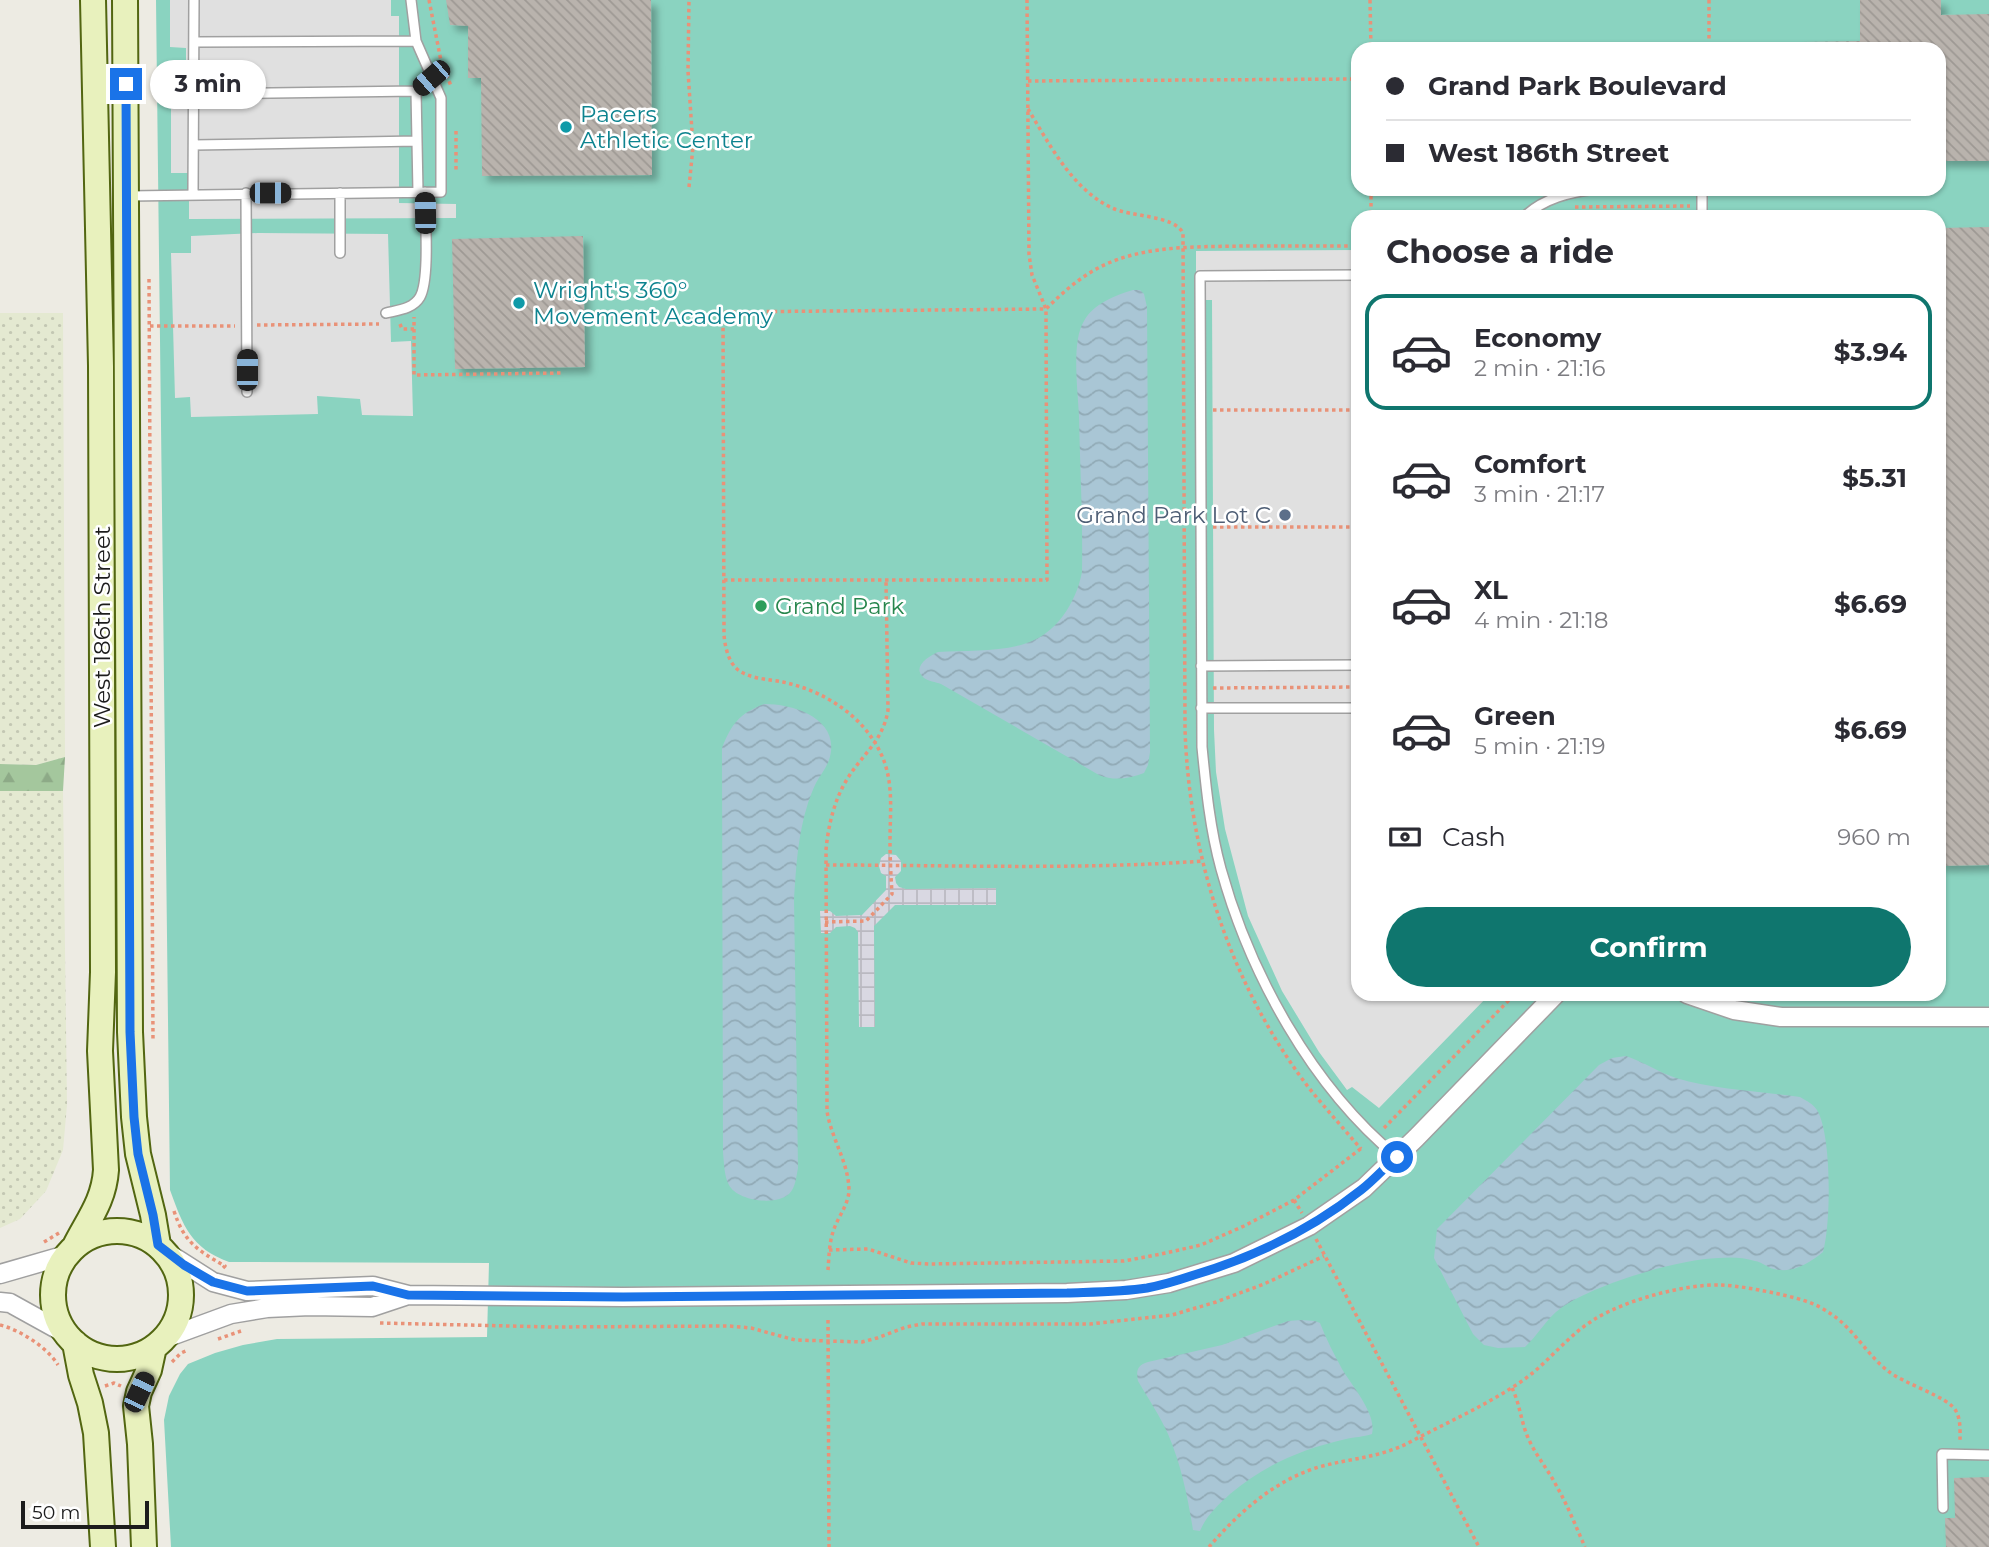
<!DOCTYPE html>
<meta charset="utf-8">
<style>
body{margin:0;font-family:Montserrat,sans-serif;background:#f7f7f7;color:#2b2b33;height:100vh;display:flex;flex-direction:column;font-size:26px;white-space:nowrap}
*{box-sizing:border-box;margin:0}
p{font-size:23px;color:#7c7c81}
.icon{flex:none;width:38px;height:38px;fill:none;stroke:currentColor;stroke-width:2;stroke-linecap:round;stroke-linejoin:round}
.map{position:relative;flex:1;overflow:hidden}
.panel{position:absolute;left:1351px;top:210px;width:595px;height:791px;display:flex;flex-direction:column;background:#fff;border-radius:21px;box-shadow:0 2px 5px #0004}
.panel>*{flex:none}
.hud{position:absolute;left:1351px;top:42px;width:595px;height:154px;border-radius:21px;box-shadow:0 2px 5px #0004;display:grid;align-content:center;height:154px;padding:0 35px;background:#fff}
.scale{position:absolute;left:21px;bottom:18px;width:128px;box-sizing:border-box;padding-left:7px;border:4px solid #1c1c1c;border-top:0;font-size:19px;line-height:24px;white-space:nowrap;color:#1c1c1c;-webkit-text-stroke:5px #fff;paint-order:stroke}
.end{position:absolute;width:32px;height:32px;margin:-16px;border:9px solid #1a73e8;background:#fff;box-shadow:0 0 0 4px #fff}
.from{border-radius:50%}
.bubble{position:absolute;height:49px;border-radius:24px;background:#fff;box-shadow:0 2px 5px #0004;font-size:23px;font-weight:700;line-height:49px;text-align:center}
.car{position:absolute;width:21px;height:42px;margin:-21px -10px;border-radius:9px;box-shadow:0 0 5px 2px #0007;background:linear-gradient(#222 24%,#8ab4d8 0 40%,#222 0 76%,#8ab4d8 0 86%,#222 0)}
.hud b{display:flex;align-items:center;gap:24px;height:66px;font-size:26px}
.hud b+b{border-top:2px solid #e1e1e2}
.hud i{width:18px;height:18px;background:#2b2b33}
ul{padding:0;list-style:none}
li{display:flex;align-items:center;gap:21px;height:116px;margin:0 14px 10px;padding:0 21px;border:4px solid transparent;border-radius:21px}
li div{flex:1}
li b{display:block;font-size:26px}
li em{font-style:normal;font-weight:700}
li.on{border-color:#0f766e}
li>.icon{width:63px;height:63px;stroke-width:1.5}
h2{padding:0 35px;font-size:32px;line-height:84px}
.pay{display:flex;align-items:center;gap:18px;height:77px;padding:0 35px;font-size:26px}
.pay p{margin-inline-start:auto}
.action{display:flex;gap:14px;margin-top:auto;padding:14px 35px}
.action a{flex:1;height:80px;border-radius:42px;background:#0f766e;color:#fff;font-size:28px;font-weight:700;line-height:80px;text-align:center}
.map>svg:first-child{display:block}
</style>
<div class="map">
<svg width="1989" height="1547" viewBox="0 0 1989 1547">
<defs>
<pattern id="farmland-dots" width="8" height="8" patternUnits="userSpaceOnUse" patternTransform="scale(1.75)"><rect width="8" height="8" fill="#e4e9d1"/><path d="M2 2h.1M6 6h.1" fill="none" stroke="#c3c7b3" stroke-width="1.8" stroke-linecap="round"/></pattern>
<pattern id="forest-firs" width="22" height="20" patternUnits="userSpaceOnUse" patternTransform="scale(1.75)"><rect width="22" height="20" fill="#a4c79d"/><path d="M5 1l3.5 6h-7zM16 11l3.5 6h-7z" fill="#8daa87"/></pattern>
<pattern id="plaza-grid" width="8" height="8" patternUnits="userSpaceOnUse" patternTransform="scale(1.75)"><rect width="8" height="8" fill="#d9d8e2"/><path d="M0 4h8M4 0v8" fill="none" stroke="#bab9c1"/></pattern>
<pattern id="water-waves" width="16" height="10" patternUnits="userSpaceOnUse" patternTransform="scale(1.75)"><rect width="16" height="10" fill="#a9c6d5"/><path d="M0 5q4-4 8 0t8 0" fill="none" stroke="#91aab6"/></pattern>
<pattern id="building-back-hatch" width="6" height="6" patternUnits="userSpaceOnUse" patternTransform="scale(1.75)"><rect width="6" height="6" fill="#b9b3ad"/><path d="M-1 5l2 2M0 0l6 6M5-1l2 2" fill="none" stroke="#9e9994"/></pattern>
<filter id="shadow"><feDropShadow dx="6" dy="6" stdDeviation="3.5" flood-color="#0004"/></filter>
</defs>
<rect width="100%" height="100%" fill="#edebe3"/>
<path fill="url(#farmland-dots)" d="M0,313H63L65,757L36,765L0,764Z
M0,791H63L67,1105L63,1150L46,1191L20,1219L0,1228Z"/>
<path fill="url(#forest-firs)" d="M65,757L63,791H0V764L36,765Z"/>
<path fill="#8ad3c0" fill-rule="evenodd" d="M156,0H1989V1547H171L164,1420L169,1396L180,1374L188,1364L215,1353L243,1345L277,1339L487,1337L489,1263L229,1262C191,1248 183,1226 170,1190ZM1358,49H1939V189H1358ZM1358,217H1939V994H1358Z"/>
<path fill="#e0e0e0" d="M170,0H391V16H399V203L456,204V218L189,219V173H171V87L186,86V48L170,47Z
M258,233L388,234L391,342L411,341L413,416L362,415L360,399L317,396L318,414L191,417L190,397L175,398L171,253H191V236Z
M1358,250V994H1490L1379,1108L1352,1087L1347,1090L1319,1052L1282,991L1248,916L1225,829L1216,772L1214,730L1212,300H1196V251Z"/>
<path fill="url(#plaza-grid)" d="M886,854L896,855L901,861V871L895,877L896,883L899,887L906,889L996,888V905H895L874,926L875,1027H859L858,932L855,928L850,926L836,927L830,933H821L820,911H830L836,916L862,915L886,890V876L881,873L879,866L881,858Z"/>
<path fill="url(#water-waves)" d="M1133,290H1140L1144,294L1147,307L1150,752L1148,765L1144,773C1129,779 1114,781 1099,775L941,684C936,682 928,681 924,678C911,667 929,656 938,652C965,650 998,652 1024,644C1056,635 1076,603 1082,572C1083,520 1080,468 1079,416C1078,391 1071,342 1084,321C1093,304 1116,295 1133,290Z
M764,704C796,704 842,720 829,760C826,769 820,775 816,783C813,789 810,797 808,803C798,834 796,866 794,899L798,1168C796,1177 796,1187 789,1194C776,1206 737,1201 729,1185C724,1176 724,1162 723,1152L722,748C732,723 739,714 764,704Z
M1626,1056C1644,1062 1658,1072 1676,1078C1716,1090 1760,1091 1800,1097C1807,1101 1813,1104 1817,1110C1832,1135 1831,1224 1823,1252C1809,1263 1793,1274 1774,1269C1768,1268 1762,1262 1755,1261C1743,1257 1730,1257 1718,1258C1678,1259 1593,1285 1561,1308C1546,1319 1538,1335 1525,1347L1498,1348L1484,1345L1473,1334L1434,1258L1437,1229L1599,1065L1612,1058Z
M1301,1320L1315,1321L1320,1323C1326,1339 1334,1354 1342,1369C1352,1386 1377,1414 1372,1434C1363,1437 1355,1437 1346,1439C1302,1449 1264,1465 1230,1494C1218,1505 1206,1516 1200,1531L1193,1530C1188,1498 1181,1464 1168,1434C1160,1416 1148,1398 1138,1381C1136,1371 1137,1365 1148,1362L1222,1345L1288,1321Z"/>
<path fill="url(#building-back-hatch)" filter="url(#shadow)" d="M446,0H651L652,175L482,176L481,78H468V26L450,25Z
M1860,0H1941V15L1989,14V161H1939V49H1801V42L1860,41Z
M1989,227V865L1939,866V228Z
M583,236L585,367L455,369L452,239Z
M1989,1477V1547H1946L1945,1518H1955L1954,1478Z"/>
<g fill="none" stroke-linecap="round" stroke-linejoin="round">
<defs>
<path id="lane" d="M194,42L416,41
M193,94L416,91
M194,145L417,141
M1702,189V217
M418,192L416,91L431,78
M246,193L247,392
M340,193V253
M193,194L194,0
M129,196L441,192V98L416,41L411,0
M1524,217C1544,198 1570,192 1596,189
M1358,275L1200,276L1202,747C1206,788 1210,829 1221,869C1250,974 1312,1087 1397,1157
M386,313C398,310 413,309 420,297C430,279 425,216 425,192
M1201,666L1358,665
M1201,708H1358
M1943,1508L1942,1454L1989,1455"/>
<path id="street" d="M1687,994L1734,1010L1781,1017H1989
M163,1250L213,1282L247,1291L373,1286L408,1295L623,1297L1067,1293L1126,1290L1169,1283L1234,1263L1309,1226L1364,1188L1416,1138L1556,994
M0,1274L66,1255
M0,1302L10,1303L66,1334
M163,1339L231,1314L267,1308L310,1306L372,1307L408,1295"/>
<path id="secondary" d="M125,0L130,1032L134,1117L138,1154L153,1215L158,1245
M53 1295a64 64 0 1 1 128 0a64 64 0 1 1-128 0Z
M75,1246C88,1220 104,1201 106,1170L100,1051L103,972L101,366L93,0
M75,1343L81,1375L90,1403L96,1433L103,1547
M144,1547L140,1444L136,1406L139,1392L149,1370L154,1347"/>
</defs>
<use href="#lane" stroke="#a0a0a0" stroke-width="12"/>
<use href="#street" stroke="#a0a0a0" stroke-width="21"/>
<use href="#secondary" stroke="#526611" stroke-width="28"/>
<path stroke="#e99278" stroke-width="3.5" stroke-dasharray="3.5 3.5" stroke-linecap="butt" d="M429,0L441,61L451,86
M1370,0L1371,49
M1709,0V49
M1028,81L1358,79
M1028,109C1050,145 1072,189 1112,208C1131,217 1174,215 1183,233L1185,729C1189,857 1231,986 1309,1088C1326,1109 1344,1129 1361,1149
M456,131V172
M689,187L693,147L688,71L689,0
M1371,189V217
M1575,207L1690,206
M149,279L153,1041
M400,324L402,329H414V317
M257,325L379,324
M150,326H235
M414,329V375L564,373
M1213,410H1358
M1213,527H1358
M724,580H1047L1046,309L1032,275L1029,254L1027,0
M1213,688L1358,687
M826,865C951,865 1078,870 1203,861
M825,922L866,921L892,894C891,877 890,859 890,841C890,813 894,783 882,756C865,717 825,691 783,682C768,679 749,679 737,669C728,661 725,646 724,635L723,312L1046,309C1065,290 1086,272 1111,262C1153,245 1201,247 1245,246C1282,246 1320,246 1358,246
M1384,1128L1515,994
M1294,1200L1302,1213
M174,1211C184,1242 197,1250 225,1266L223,1268
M1316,1239L1479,1547
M44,1242L59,1233
M829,1250L868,1249L911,1263L929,1264L1124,1261L1161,1254L1201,1245L1244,1226L1294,1200L1363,1147
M828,1270C829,1258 829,1244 833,1232C837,1218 848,1206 849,1191C849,1163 831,1138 827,1111L826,850C828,827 834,801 846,781C861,755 883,742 888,710L886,580
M828,1320L829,1547
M380,1323L552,1327L729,1326L751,1328L795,1340L862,1342L877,1338L906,1327L922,1324H1090L1172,1315L1216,1302L1264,1284L1324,1256
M0,1325C20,1330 47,1347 58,1365
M218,1339L241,1331
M172,1362L181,1353L188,1350
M105,1386L114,1383L121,1386
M1512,1388C1520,1404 1521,1423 1529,1440C1537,1457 1549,1471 1557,1487C1568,1506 1576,1527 1585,1547
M1209,1547C1238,1513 1275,1480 1319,1467C1351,1458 1380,1458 1410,1442C1448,1422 1487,1405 1522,1381C1548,1363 1567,1336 1595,1319C1626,1300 1684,1284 1721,1285C1740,1286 1760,1290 1779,1294C1796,1298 1814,1302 1828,1312C1853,1327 1866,1354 1888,1371C1904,1384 1949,1397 1956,1411C1961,1420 1960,1432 1960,1442"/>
<use href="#lane" stroke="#fff" stroke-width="9"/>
<use href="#street" stroke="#fff" stroke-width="18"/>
<use href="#secondary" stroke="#e8f1bd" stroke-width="24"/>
</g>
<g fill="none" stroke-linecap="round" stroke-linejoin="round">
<path stroke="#1a73e8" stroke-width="9" d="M126,84L130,1032L134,1117L138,1154L153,1215L158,1245L184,1265L213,1282L247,1291L373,1286L408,1295L623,1297L1067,1293C1094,1292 1121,1292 1147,1288C1163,1285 1179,1280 1194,1275C1254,1257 1312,1229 1361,1190C1374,1180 1385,1167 1397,1157"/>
</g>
<g fill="#0f9aa8" stroke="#fff" stroke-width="2.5">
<circle cx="566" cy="127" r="7"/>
<circle cx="519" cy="303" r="7"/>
</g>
<circle fill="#5c6f8a" stroke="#fff" stroke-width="2.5" cx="1285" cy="515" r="7"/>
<circle fill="#2e9e5b" stroke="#fff" stroke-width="2.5" cx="761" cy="606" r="7"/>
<g text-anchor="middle" stroke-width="5" stroke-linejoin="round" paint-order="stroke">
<g font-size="23" fill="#0d838f" stroke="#fff" text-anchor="start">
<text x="580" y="122">Pacers<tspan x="580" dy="26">Athletic Center</tspan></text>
<text x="533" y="298">Wright's 360°<tspan x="533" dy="26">Movement Academy</tspan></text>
</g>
<g font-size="23" fill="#4e5e75" stroke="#fff" text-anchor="end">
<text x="1271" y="523">Grand Park Lot C</text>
</g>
<g font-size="23" fill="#27864d" stroke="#fff" text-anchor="start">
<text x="775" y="614">Grand Park</text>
</g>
<g font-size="23" fill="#1c1c1c" stroke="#fff">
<text transform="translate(102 627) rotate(-90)" y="8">West 186th Street</text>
</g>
</g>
</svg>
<div class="scale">50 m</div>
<i class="end from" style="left:1397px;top:1157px"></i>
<i class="end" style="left:126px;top:84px"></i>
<div class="bubble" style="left:150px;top:60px;width:116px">3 min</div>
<i class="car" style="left:431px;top:78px;rotate:229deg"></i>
<i class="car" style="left:270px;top:193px;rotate:90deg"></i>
<i class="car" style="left:425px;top:213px;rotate:359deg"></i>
<i class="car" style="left:247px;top:370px;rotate:0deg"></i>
<i class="car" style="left:139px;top:1392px;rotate:25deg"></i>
<div class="hud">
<b><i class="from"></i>Grand Park Boulevard</b>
<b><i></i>West 186th Street</b>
</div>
<section class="panel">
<h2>Choose a ride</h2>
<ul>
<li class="on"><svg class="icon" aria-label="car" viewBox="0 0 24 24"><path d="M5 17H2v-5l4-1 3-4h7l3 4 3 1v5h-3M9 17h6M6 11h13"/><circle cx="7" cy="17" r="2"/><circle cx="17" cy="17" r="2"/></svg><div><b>Economy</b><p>2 min · 21:16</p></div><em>$3.94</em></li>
<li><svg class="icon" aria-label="car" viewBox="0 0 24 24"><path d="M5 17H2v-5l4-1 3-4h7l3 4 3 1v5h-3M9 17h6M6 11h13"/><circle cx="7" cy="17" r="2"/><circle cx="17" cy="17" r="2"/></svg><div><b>Comfort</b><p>3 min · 21:17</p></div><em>$5.31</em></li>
<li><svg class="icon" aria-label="car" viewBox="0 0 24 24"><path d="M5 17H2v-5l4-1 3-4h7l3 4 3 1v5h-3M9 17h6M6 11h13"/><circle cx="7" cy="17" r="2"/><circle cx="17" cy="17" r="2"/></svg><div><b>XL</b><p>4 min · 21:18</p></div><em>$6.69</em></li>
<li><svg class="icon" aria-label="car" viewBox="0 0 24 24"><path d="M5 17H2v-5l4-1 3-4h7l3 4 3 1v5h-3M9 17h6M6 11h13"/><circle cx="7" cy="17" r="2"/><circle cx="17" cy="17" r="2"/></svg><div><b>Green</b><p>5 min · 21:19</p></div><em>$6.69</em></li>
</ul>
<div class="pay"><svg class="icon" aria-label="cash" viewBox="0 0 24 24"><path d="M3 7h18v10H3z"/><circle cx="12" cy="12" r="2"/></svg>Cash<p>960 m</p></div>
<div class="action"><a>Confirm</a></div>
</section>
</div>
